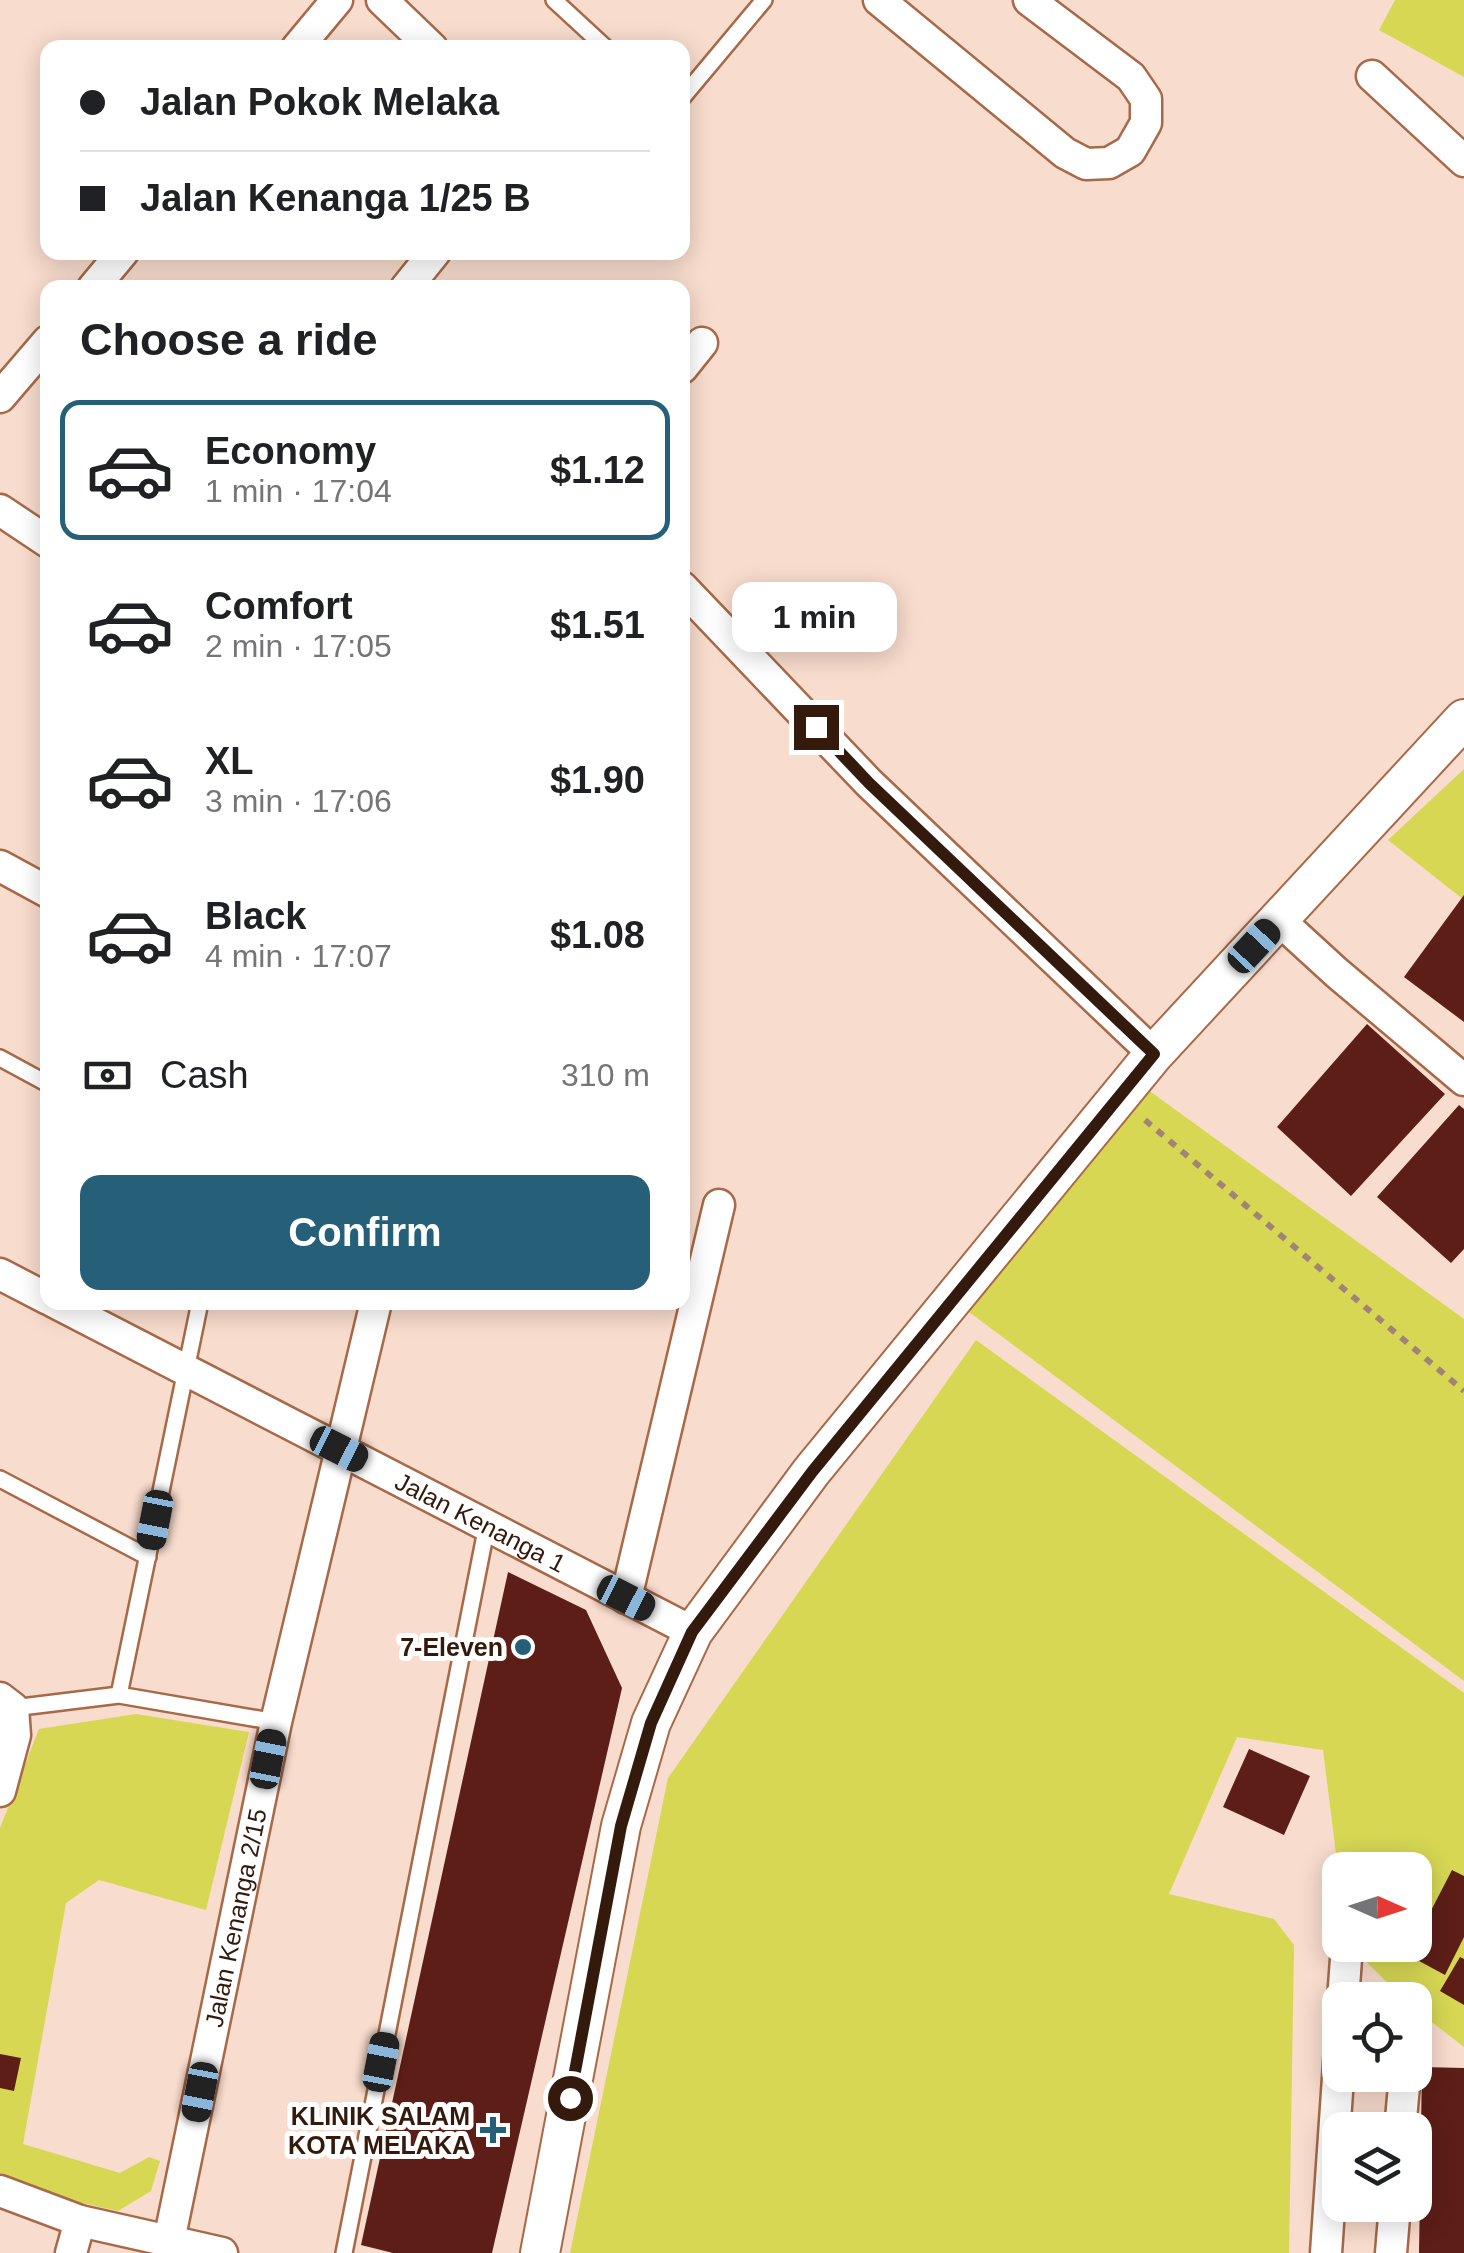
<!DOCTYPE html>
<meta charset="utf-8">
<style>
body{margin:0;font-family:Helvetica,sans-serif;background:#f6f6f6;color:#202124;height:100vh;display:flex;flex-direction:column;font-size:38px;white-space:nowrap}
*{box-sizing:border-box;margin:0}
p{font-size:32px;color:#757577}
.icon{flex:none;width:55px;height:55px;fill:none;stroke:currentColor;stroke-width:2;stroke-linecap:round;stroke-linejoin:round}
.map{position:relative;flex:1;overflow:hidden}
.side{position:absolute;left:40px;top:280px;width:650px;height:1030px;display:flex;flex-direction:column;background:#fff;border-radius:20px;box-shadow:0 5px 25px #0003}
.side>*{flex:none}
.hud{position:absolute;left:40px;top:40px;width:650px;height:220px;border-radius:20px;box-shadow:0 5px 25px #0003;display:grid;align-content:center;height:220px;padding:0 40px;background:#fff}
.needle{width:65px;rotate:93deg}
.fabs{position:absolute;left:1322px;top:1852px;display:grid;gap:20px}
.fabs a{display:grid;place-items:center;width:110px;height:110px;border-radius:20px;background:#fff;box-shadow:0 5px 25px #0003;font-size:50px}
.end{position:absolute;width:45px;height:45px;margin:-22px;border:12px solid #331a0c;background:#fff;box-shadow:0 0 0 5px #fff}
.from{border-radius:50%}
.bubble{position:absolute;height:70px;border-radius:20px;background:#fff;box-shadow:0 5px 25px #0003;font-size:32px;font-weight:700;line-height:70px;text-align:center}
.car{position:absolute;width:30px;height:60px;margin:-30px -15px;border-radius:12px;box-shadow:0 0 8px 2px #0007;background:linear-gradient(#222 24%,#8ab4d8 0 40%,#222 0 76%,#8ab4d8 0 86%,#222 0)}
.hud b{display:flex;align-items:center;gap:35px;height:95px;font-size:38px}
.hud b+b{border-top:2px solid #e0e0e0}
.hud i{width:25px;height:25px;background:#202124}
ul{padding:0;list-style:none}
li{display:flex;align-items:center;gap:30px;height:140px;margin:0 20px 15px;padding:0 20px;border:5px solid transparent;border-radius:20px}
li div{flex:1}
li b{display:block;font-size:38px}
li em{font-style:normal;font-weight:700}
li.current{border-color:#255f78}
li>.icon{width:90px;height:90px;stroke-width:1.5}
h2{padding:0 40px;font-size:45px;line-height:120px}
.pay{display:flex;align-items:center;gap:25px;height:110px;padding:0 40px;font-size:38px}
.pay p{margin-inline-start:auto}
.primary-button{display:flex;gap:20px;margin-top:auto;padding:20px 40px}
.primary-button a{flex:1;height:115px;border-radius:20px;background:#255f78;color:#fff;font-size:40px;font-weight:700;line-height:115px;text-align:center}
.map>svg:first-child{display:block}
</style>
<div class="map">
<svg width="1464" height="2253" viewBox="0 0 1464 2253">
<rect width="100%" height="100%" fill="#f8dccd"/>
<path fill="#d7d754" d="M1395,0H1464V77L1379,30Z
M1464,769V900L1388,840Z
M1133,1079L1464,1319V1681L953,1300Z
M976,1340L1464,1693V2047L1415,2009V2000H1405L1349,1945H1415V1870H1340V1885L1323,1750L1237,1737L1169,1894L1274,1919L1294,1945L1289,2253H570L668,1778Z
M136,1714L249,1732L206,1910L99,1880L66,1903L23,2144L120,2173L149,2157L160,2161L151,2191L118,2211L12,2187L0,2180V1828L39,1729Z"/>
<path fill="#5d1e17" d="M1464,895V1022L1404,977Z
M1367,1024L1445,1094L1351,1196L1277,1127Z
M1459,1105L1464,1109V1249L1451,1263L1377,1197Z
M508,1572L586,1610L622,1688L492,2253H393L361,2245Z
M1249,1749L1310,1776L1284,1835L1223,1807Z
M1452,1870L1464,1876V1937L1445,1975L1408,1955Z
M1460,1957L1464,1959V2005L1440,1991Z
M0,2054L21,2058L14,2091L0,2088Z
M1422,2067L1464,2068V2253H1419Z
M1351,2075H1375L1373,2092L1349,2090Z"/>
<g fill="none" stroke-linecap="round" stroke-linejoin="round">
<defs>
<path id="service" d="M554,0L606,48
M682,98L764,0
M0,1058L48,1084
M0,1479L148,1557
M119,1695L200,1302
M13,1708L119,1695L276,1722
M344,2253L487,1525"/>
<g id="minor">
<path d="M382,0L432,48"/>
<path d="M879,0L1065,153L1086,164L1109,163L1130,151L1146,123V99L1131,77L1029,0"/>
<path d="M297,48L337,0"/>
<path d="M1372,76L1464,161"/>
<path d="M93,288L123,252"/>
<path d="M406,288L435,252"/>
<path d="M682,368L702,343"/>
<path d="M0,397L48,341"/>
<path d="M0,510L48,542"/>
<path d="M682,587L869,783L1154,1054"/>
<path d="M0,866L48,892"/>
<path d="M1279,920L1337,973L1464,1080"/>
<path d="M0,1274L48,1299"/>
<path id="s1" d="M54,1302L693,1632"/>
<path d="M626,1598L719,1205"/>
<path d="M0,1698L13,1708L15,1735L0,1791"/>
<path d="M1343,2000L1347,1945"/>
<path d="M1400,2130L1405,2075"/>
<path d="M0,2191L80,2221L222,2253"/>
<path id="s2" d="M169,2241L276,1722L376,1302"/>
<path d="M71,2253L80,2221"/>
<path d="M1326,2253L1340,2048"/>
<path d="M1391,2253L1395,2205"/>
</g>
<path id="tertiary" d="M540,2253L621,1826L651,1723L693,1632L811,1472L1154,1054L1464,719"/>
</defs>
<use href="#service" stroke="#a76947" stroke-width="20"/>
<use href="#minor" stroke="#a76947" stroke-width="35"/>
<use href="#tertiary" stroke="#a76947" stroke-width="42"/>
<path stroke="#a08577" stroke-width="6" stroke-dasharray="8 8" stroke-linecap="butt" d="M1145,1120L1464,1391"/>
<use href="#service" stroke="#fff" stroke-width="15"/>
<use href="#minor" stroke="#fff" stroke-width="30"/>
<use href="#tertiary" stroke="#fff" stroke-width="38"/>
</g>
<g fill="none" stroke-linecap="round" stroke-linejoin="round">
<path stroke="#331a0c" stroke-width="12" d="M570,2098L621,1826L651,1723L692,1632L812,1472L1154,1054L869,783L816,727"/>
</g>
<g fill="#255f78" stroke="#fff" stroke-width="4">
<circle cx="523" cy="1647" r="10"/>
<path d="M488 2115h10v10h10v10h-10v10h-10v-10h-10v-10h10z"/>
</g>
<g text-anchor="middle" stroke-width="10" stroke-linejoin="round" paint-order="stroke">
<g font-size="25" fill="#331a0c" stroke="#fff">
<text dy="9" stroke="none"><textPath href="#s1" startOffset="480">Jalan Kenanga 1</textPath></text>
<text dy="9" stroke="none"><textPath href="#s2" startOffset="330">Jalan Kenanga 2/15</textPath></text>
</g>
<g font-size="25" font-weight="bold" fill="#331a0c" stroke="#fff" text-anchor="end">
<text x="503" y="1656">7-Eleven</text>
<text x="470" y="2125">KLINIK SALAM<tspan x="470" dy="29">KOTA MELAKA</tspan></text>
</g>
</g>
</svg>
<div class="fabs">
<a><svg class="needle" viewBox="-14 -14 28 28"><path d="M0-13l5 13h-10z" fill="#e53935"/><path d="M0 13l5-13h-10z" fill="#757577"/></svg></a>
<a><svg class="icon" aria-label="locate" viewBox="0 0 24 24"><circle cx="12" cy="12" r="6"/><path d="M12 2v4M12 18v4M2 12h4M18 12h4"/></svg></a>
<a><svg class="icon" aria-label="layers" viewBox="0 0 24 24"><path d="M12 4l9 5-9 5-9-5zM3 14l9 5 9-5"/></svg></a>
</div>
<i class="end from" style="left:570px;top:2098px"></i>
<i class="end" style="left:816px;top:727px"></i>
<div class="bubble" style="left:732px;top:582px;width:165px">1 min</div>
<i class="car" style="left:1254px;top:946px;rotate:43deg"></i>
<i class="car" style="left:339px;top:1449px;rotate:117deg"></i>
<i class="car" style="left:155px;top:1520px;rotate:191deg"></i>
<i class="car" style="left:626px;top:1598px;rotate:117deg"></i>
<i class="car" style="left:268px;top:1759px;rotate:11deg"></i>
<i class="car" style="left:381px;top:2062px;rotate:11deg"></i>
<i class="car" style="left:200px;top:2092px;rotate:191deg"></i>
<div class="hud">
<b><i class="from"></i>Jalan Pokok Melaka</b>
<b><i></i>Jalan Kenanga 1/25 B</b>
</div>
<section class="side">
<h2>Choose a ride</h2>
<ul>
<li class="current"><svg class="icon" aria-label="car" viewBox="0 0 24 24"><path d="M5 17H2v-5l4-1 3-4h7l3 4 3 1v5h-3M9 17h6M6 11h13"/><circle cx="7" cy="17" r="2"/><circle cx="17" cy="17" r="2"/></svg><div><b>Economy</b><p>1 min · 17:04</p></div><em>$1.12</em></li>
<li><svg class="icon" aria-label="car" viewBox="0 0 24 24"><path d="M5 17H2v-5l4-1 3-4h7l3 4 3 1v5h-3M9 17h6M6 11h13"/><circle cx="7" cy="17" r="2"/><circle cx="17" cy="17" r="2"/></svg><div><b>Comfort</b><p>2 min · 17:05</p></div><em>$1.51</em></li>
<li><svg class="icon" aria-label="car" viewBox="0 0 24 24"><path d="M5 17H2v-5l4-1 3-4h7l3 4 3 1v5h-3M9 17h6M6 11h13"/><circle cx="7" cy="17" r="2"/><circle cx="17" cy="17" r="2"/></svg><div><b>XL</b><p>3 min · 17:06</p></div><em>$1.90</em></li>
<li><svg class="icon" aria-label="car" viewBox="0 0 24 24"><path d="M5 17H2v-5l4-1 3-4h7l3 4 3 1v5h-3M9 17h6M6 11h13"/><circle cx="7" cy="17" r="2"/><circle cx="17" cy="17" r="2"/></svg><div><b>Black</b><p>4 min · 17:07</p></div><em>$1.08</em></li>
</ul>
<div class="pay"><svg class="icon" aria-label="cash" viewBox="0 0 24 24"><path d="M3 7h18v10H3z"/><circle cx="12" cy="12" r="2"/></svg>Cash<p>310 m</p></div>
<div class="primary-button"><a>Confirm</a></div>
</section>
</div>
